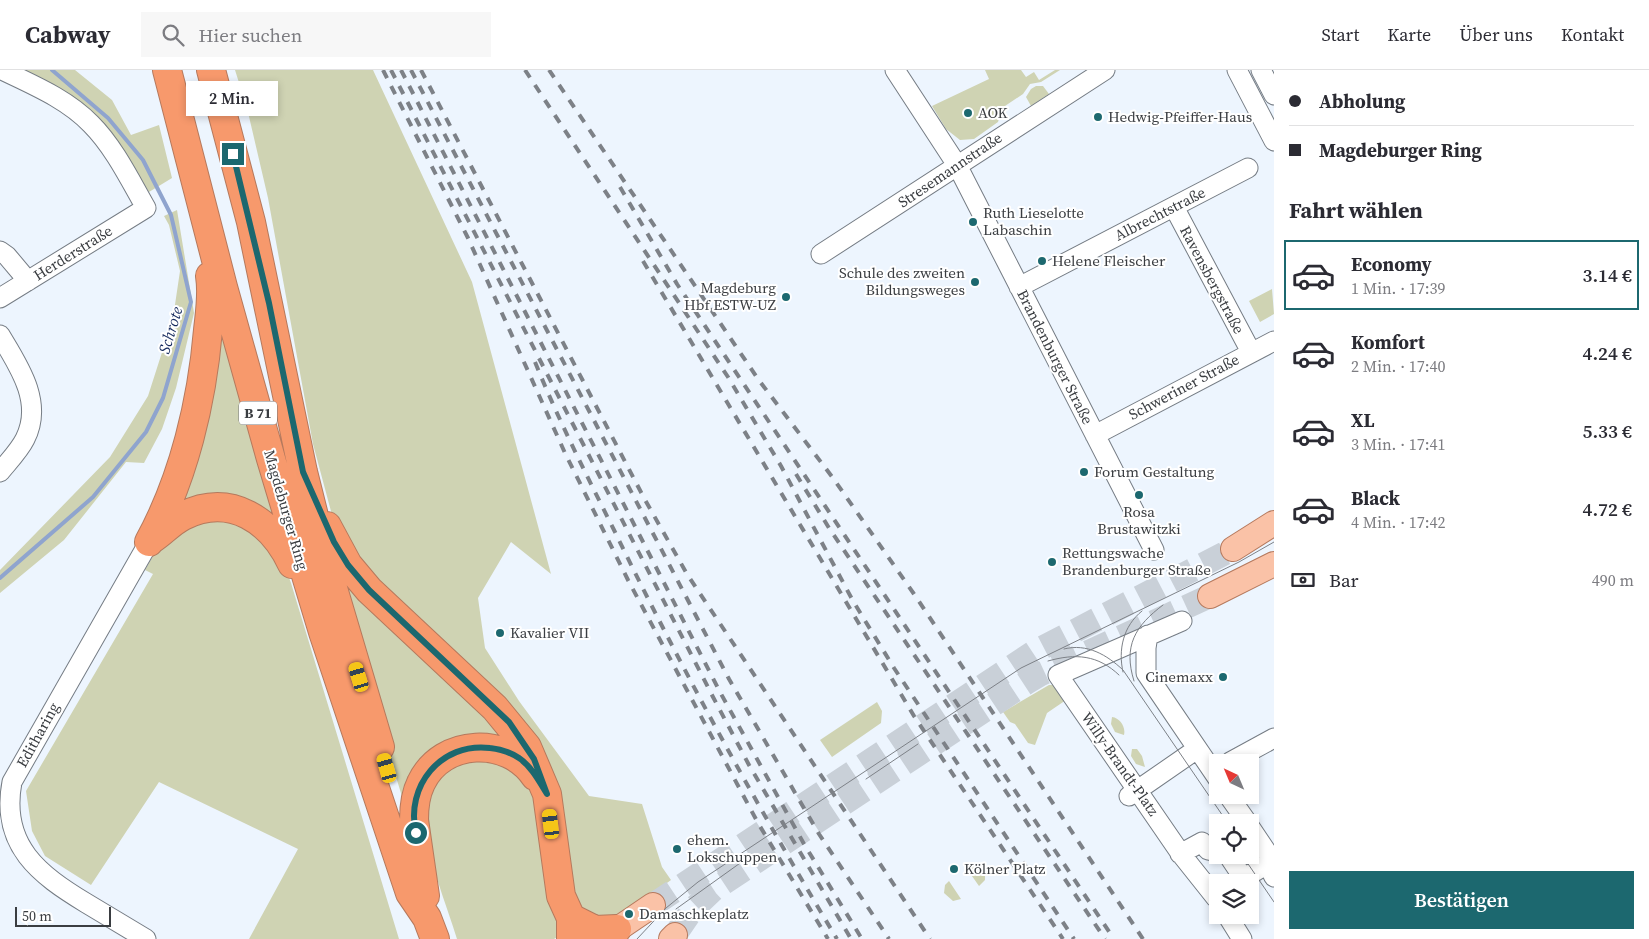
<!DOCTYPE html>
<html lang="de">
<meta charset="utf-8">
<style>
body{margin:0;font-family:"Source Serif 4",serif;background:#f7f7f7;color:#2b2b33;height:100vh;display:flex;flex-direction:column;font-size:19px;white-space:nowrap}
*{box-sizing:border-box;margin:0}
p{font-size:16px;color:#7c7c81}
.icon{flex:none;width:28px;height:28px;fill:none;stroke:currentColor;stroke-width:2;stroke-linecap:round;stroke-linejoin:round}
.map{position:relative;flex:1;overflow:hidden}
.panel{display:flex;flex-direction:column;background:#fff;width:375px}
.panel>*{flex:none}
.hud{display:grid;align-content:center;height:110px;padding:0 15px;background:#fff}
.needle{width:32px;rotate:316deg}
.controls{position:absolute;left:1209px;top:684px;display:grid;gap:10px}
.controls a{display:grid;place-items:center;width:50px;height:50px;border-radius:0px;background:#fff;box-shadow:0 2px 8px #0003;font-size:25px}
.scale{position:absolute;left:15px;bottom:12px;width:96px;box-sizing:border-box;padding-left:5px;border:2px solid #3a3d41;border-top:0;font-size:14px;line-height:18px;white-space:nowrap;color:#3a3d41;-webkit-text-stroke:4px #fff;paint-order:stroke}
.end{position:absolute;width:22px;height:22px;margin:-11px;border:6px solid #1c686f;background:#fff;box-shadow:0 0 0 2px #fff}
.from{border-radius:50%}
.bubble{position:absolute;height:35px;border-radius:0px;background:#fff;box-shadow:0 2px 8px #0003;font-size:16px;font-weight:600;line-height:35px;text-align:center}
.car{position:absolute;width:15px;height:30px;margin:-15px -8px;border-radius:6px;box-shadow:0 0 4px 1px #0007;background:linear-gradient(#f5c518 24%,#345 0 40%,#f5c518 0 76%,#345 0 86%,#f5c518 0)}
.hud b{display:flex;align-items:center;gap:18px;height:48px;font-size:19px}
.hud b+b{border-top:1px solid #e1e1e2}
.hud i{width:12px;height:12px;background:#2b2b33}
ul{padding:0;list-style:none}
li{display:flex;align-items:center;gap:15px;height:70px;margin:0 10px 8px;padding:0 5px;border:2px solid transparent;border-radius:0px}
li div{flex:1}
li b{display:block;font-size:19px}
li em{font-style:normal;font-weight:600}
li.selected{border-color:#1c686f}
li>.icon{width:45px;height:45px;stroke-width:1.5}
h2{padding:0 15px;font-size:22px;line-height:60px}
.pay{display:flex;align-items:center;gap:12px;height:55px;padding:0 15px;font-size:19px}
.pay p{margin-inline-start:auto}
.action{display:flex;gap:10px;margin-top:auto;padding:10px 15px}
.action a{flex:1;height:58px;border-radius:0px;background:#1c686f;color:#fff;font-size:20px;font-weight:600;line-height:58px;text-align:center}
header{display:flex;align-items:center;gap:30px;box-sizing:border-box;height:70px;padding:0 25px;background:#fff;border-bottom:1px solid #e1e1e2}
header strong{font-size:24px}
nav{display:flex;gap:28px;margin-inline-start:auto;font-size:18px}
.search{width:350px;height:45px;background:#f7f7f7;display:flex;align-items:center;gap:12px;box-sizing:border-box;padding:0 18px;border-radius:0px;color:#7c7c81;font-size:19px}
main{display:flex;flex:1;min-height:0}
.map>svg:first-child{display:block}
</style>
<header>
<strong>Cabway</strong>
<div class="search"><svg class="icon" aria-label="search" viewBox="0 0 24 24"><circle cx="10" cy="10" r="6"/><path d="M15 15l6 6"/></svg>Hier suchen</div>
<nav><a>Start</a><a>Karte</a><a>Über uns</a><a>Kontakt</a></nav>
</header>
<main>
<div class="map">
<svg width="1274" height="869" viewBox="0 0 1274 869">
<rect width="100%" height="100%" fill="#edf5fe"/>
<path fill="#cfd3b3" d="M20,0H75L112,30L131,65L159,55L172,108L149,122L127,88Z
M235,0H373L472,212L551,504L511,472L478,528L485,578L519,631L589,726L642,734L662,797L671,810L625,844L592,850L577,834L530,671L497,620L397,534L359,498L332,445L313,374L268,128L247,38Z
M985,0H1021L1026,7L1034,2L1039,10L1055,0H1060L1041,12L1030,14L1023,24L1002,38L998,52L974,69L960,70L946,59L932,36L989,9Z
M1036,16H1043L1049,24L1031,36L1026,27L1031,19Z
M177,140L194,243L176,318L162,359L144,393L126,392L64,470L0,523V500L110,387L148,326L173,248L180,201L169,155L164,146Z
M1272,219L1274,244L1260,252L1249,231Z
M217,241L283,458L179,441Z
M231,446L281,486L291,513L399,869H249L298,779L159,712L91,815L45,786L32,761L26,721L153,504L145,500L155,482L178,457Z
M331,495L513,670L484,671L404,733Z
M1049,615H1054L1066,630L1047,643L1035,675L1028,673L1015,654L1010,652L1003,642Z
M877,632L882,641L881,653L832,687L820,670Z
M1112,647C1120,648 1126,657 1124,665L1115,662L1111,654Z
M1132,679H1137L1142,686L1145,697L1136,694L1131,686Z
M481,686L528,707L540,745L562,864L554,869H457C445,828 411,753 431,713C439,697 466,692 481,686Z
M975,796L985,805V810L979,816L967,799Z
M949,811L961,829L953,831L944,823L945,815Z"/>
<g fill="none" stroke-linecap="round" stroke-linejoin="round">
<path stroke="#8fa4ce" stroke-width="4" d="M0,508L93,427L146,362L163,328L191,232L171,145L143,90L108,48L52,0"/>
<path stroke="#c9d0d8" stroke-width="24" stroke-dasharray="24 12" stroke-linecap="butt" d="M653,835L1034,582L1233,479
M675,865L692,840L713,820L1026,613L1041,604L1210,526"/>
<defs>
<path id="minor" d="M895,0L957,95L1154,480
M1237,0L1274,71
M1261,0L1274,25
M1174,137L1251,282
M0,181L7,186L28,211
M821,184L1105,0
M1019,217L1248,98
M0,228L146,138C130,110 114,77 91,54C67,29 33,15 2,0
M0,265C18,295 44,332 25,369C19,381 8,392 0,402
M1095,365L1274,271
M1182,551L1058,605L1181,784L1216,828
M1148,565L1146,578V603L1218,709
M1230,692L1274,668
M1228,725L1247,752
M1129,726L1197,679
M1250,757L1272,790V803L1274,807
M1180,784L1202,772L1208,780L1218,782
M1228,785L1244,809
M1239,812L1274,789
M1227,845L1242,869
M146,869C126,857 106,845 86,833C40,805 0,776 12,712L149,472"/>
<path id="major" d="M1233,479L1274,453
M1210,526L1274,494
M603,869L653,835
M671,869L675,865"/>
<path id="highway" d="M167,0L223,217L271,389L323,562L410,823L427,848L435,869
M211,0L251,152L303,402L327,498L380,677
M327,456L348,495L369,520L495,638L527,677L547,724L561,826L571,848V869
M152,469C163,462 171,452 183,446C231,422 272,451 292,494
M149,472C184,408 202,331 208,260C210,242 213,224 210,206
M425,826L414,750C414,738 415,725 421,713C442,668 508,666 535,706
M571,848L595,860L617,859"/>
</defs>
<use href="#minor" stroke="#757c84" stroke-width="21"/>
<use href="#major" stroke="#b5795d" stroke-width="26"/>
<use href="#highway" stroke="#b5795d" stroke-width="30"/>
<use href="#minor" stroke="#fff" stroke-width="19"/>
<use href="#major" stroke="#fac2a7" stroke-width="24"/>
<use href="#highway" stroke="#f7996c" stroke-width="28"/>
<path stroke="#7d8187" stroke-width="1" d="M1064,579C1087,573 1107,585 1123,600L1227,752
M1048,591C1076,583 1098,585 1119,605
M1123,602C1118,580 1123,556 1142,541
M1134,611C1123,576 1135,556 1163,535
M866,709L918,674
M1242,785L1274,832
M676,839L743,791
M637,869L666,838L698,812L1021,598L1239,492L1274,472"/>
<path stroke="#7d8187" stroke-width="4" stroke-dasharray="9 9" stroke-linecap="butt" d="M383,0L468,168L565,383L628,510L758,753L828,869
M391,0L713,627L749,695L851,869
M401,0L720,622L804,774L862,869
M411,0L729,609L819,764L889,869
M421,0L644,428L687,504L930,869
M525,0L728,307L781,396L853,531L894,598L1074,869
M549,0L758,309L833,408L914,524L1143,869
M620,117L677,214L1114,869
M643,191L914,646L1063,869
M535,292C558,349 586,404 614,460C682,600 757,736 837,869
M796,404L829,458L1105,869"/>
</g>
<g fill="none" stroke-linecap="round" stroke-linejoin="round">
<path stroke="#1c686f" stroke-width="6" d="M233,84L269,233L303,402L334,472L348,495L369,520L509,652L534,689L547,724C539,711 531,696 519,688C510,682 500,679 490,678C441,672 405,716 416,763"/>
</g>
<g fill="#1c686f" stroke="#fff" stroke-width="2">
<circle cx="968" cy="43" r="5"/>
<circle cx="1098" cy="47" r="5"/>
<circle cx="973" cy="152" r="5"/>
<circle cx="1042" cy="191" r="5"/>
<circle cx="975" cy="212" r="5"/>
<circle cx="786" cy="227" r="5"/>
<circle cx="1084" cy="402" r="5"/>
<circle cx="1139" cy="425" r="5"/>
<circle cx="1052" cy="492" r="5"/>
<circle cx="500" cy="563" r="5"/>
<circle cx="1223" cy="607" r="5"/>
<circle cx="677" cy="779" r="5"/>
<circle cx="954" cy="799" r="5"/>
<circle cx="629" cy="844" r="5"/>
</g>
<g text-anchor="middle" stroke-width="4" stroke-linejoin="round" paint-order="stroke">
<rect fill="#fff" stroke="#75777a" stroke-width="1" x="239" y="331.5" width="38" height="23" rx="4"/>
<g font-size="14" font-weight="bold" fill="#3a3d41">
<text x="258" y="348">B 71</text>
</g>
<g font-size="15" fill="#3a3d41" stroke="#fff" text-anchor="start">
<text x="978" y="48">AOK</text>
<text x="1108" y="52">Hedwig-Pfeiffer-Haus</text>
<text x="983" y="148">Ruth Lieselotte<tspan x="983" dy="17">Labaschin</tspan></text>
<text x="1052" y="196">Helene Fleischer</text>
<text x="965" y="208" text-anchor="end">Schule des zweiten<tspan x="965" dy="17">Bildungsweges</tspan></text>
<text x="776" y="223" text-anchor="end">Magdeburg<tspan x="776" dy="17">Hbf ESTW-UZ</tspan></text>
<text x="1094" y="407">Forum Gestaltung</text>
<text x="1139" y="447" text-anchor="middle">Rosa<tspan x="1139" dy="17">Brustawitzki</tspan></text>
<text x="1062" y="488">Rettungswache<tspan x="1062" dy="17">Brandenburger Straße</tspan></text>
<text x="510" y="568">Kavalier VII</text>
<text x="1213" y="612" text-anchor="end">Cinemaxx</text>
<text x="687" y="775">ehem.<tspan x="687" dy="17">Lokschuppen</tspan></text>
<text x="964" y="804">Kölner Platz</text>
<text x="639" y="849">Damaschkeplatz</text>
</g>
<g font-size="15" fill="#3a3d41" stroke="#fff">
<text transform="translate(950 100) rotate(-34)" y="5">Stresemannstraße</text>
<text transform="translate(1160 144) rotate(-27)" y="5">Albrechtstraße</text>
<text transform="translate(73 183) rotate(-32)" y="5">Herderstraße</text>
<text transform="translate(1212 210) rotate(62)" y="5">Ravensbergstraße</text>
<text transform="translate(1055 287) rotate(63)" y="5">Brandenburger Straße</text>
<text transform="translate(1184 317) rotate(-28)" y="5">Schweriner Straße</text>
<text transform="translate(286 440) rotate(74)" y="5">Magdeburger Ring</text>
<text transform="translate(38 665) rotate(-61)" y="5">Editharing</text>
<text transform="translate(1120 694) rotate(55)" y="5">Willy-Brandt-Platz</text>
</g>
<g font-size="16" font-style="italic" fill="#152a5e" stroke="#fff">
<text transform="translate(170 260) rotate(-73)" y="6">Schrote</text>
</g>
</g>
</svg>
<div class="controls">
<a><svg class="needle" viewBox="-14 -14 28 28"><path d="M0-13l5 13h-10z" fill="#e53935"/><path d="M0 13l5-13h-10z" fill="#7c7c81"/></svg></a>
<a><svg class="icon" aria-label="locate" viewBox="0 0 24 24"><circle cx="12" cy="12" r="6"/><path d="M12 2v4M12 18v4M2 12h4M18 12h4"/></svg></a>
<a><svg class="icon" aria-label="layers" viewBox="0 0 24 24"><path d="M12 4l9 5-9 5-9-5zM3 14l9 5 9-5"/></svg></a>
</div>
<div class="scale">50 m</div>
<i class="end from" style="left:416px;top:763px"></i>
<i class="end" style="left:233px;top:84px"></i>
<div class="bubble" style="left:186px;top:11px;width:92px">2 Min.</div>
<i class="car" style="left:359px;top:607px;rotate:343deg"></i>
<i class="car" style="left:387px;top:698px;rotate:344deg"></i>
<i class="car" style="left:551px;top:754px;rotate:353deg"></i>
</div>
<section class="panel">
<div class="hud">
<b><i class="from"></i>Abholung</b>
<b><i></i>Magdeburger Ring</b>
</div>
<h2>Fahrt wählen</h2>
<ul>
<li class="selected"><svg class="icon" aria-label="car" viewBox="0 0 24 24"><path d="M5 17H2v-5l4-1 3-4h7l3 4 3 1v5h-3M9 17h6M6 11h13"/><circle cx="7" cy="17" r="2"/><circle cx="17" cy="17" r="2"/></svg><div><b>Economy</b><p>1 Min. · 17:39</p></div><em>3.14 €</em></li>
<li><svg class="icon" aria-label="car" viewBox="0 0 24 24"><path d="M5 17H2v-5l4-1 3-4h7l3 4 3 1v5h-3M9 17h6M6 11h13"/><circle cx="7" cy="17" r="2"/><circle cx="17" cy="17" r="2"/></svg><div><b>Komfort</b><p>2 Min. · 17:40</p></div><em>4.24 €</em></li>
<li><svg class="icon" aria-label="car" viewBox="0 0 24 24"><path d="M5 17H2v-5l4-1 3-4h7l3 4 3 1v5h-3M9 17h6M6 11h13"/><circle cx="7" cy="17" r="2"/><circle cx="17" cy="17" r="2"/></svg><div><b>XL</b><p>3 Min. · 17:41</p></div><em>5.33 €</em></li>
<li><svg class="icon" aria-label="car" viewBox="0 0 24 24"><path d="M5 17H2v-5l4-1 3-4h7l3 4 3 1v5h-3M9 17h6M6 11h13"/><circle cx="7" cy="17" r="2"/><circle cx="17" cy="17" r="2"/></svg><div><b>Black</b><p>4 Min. · 17:42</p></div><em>4.72 €</em></li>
</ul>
<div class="pay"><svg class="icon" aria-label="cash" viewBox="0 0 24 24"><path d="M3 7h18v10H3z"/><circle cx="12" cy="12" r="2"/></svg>Bar<p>490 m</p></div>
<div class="action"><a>Bestätigen</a></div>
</section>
</main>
